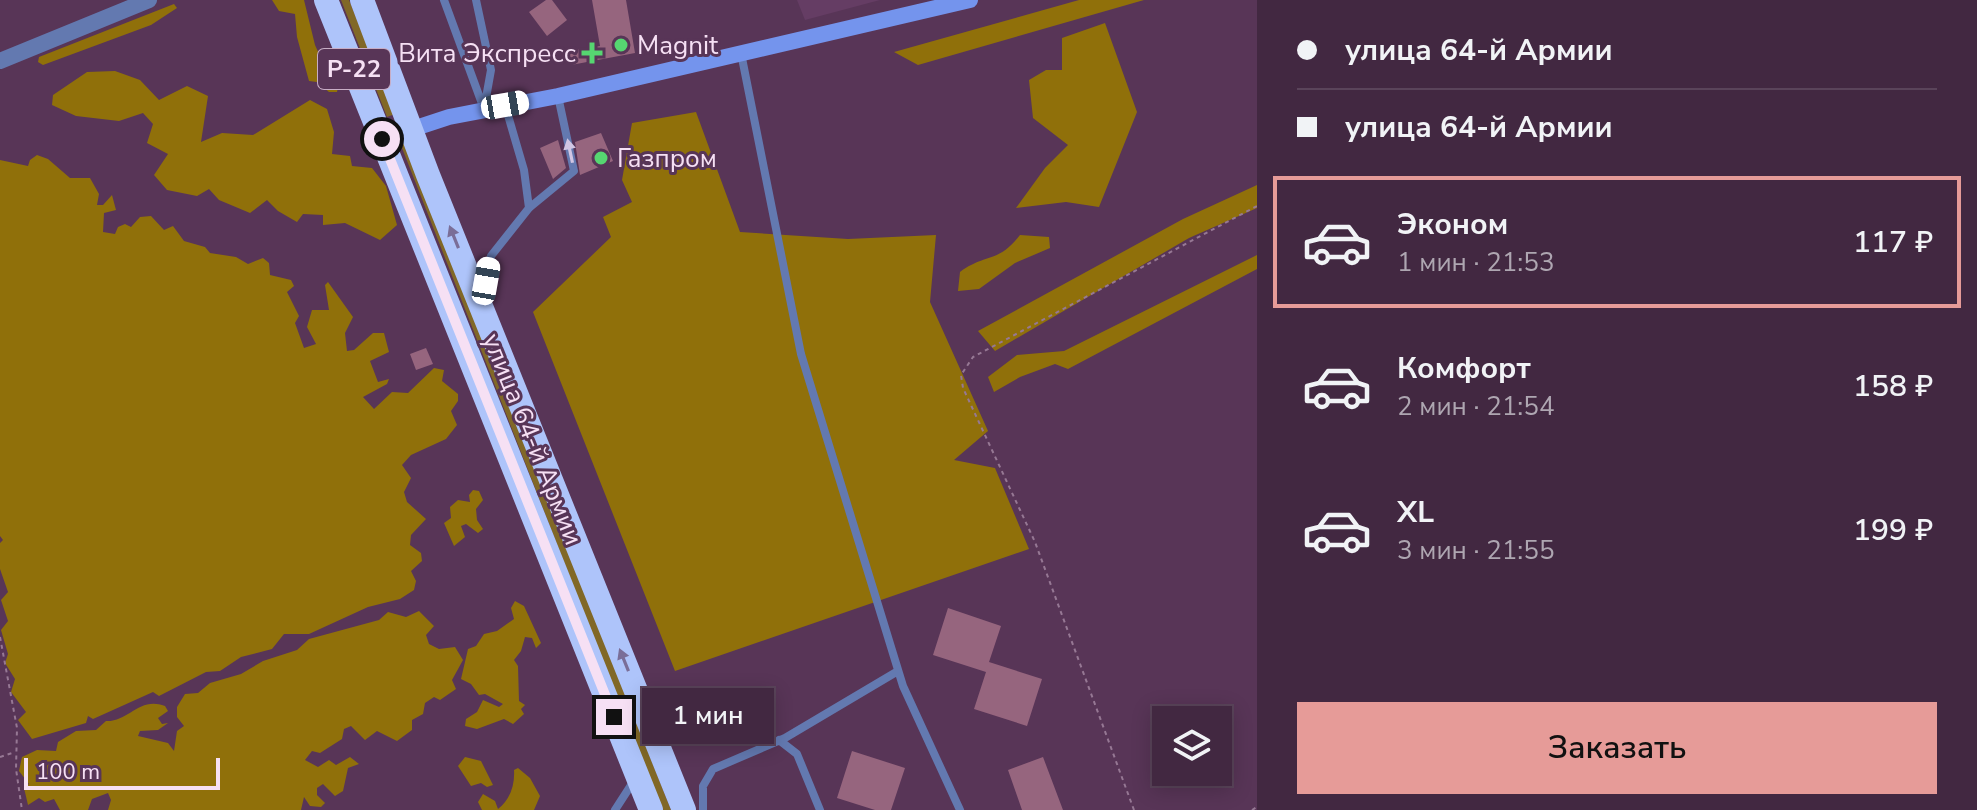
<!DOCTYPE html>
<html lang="ru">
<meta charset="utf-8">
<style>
body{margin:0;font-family:"Nunito Sans",sans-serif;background:#4c344c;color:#f1f3f6;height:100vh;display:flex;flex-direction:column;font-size:30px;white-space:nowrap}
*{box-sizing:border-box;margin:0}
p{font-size:26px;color:#aea6b1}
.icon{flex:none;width:44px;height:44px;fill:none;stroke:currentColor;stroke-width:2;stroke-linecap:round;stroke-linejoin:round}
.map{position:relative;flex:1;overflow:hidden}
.sheet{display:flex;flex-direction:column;background:#422841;width:720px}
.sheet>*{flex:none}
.hud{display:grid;align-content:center;height:176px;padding:0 40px;background:#422841}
.controls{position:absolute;left:1152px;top:706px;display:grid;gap:16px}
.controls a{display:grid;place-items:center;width:80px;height:80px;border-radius:0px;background:#422841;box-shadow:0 4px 20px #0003,0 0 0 2px #5a445a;font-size:40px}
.scale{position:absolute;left:24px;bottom:20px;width:196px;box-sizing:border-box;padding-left:8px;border:4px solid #f6e0f4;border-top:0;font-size:22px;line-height:28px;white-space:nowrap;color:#f6e0f4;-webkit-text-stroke:6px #583557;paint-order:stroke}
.end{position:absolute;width:36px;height:36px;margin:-18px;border:10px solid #f6e0f4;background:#111;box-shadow:0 0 0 4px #111}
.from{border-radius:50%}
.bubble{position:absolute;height:56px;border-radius:0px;background:#422841;box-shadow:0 4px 20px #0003,0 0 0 2px #5a445a;font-size:26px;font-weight:600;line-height:56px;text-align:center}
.car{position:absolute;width:24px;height:48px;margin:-24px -12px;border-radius:10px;box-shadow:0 0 6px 2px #0007;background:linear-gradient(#fff 24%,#345 0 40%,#fff 0 76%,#345 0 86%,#fff 0)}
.hud b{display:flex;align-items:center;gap:28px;height:76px;font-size:30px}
.hud b+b{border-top:2px solid #5a445a}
.hud i{width:20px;height:20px;background:#f1f3f6}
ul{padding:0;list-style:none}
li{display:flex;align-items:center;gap:24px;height:132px;margin:0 16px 12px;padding:0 24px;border:4px solid transparent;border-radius:0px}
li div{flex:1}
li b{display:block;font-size:30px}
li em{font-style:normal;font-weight:600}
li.selected{border-color:#e69b98}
li>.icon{width:72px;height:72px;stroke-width:1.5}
.action{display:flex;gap:16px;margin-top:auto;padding:16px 40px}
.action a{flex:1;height:92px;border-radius:0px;background:#e69b98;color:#111;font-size:32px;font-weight:600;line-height:92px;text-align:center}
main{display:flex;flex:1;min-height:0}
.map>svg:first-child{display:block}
</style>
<main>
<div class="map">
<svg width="1257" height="810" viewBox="0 0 1257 810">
<rect width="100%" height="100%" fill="#583557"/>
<path fill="#653d64" d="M797,0H880L805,20Z"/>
<path fill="#816827" d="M341,0H349L395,114L387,117Z
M404,139L408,144L671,810H661L402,148Z"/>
<path fill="#90700a" d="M272,0H304L315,45L324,65L339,82L337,92H329L317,82L309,81L297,37L295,14L279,11Z
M1079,0H1144L918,65L894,52Z
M174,4L177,8L151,25L43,65L38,62L39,57Z
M1105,23L1137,112L1099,207L1066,202L1016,208L1045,168L1068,145L1033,118L1029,80L1046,70H1062V38Z
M115,71L140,80L159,100L187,86L208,96L201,142L222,133L253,135L310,100L327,109L334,132L332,154L350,156L352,166L372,168L386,186L397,225L380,240L345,223L323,225V215L303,214L297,222L278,211L267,200L250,213L219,200L209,189L197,196L167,190L154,175L168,154L147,143L153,124L143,113L119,121L76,116L52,105L53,95L87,72Z
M696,112L740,232L848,239L936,235L930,302L988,431L954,460L995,468L1029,549L675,671L533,312L611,237L603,217L632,202L622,180L632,123Z
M37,155L48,159L70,178H90L99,194L97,205H103L112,195L116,210L104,213L103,232L115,234L118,227L125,224L131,227L140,217L151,216L164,230L173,226L184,241L205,247L210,253L236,257L248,264L263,258L269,263L270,275L291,280L294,286L287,292L299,316L295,323L304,348L316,344L307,327L312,310H329L325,285L328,282L353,317L345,333L347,351L354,350L373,333H384L389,352L370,361L378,382L389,379L387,384L363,397L374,409L392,392L408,393L434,368L444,370L442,381L458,394V401L451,411L457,425L446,439L411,455L402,465L411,478L404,492L407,502L426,519L411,535L410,545L421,553L422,561L411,571L416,581L414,590L400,599L368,607L309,634H284L272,649L241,657L220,671L206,672L159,696L153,692L93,719L88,716L86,723L32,739L18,720L26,712L11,692L15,679L5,663L8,654L1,630L8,621L1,600L8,592L0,569V543L3,540L0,536V160L28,166L30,160Z
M1257,185V208L1189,238L995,351L978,331L1183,219Z
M1020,235L1049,237L1050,248L1015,263L979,289L958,291L960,272C985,253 998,264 1020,235Z
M1257,255V269L1068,369L1055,364L1020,377L994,392L988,377L1017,355L1064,351Z
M473,490L479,491L483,500L476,509L477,520L483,529L478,533L466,524L461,526L465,537L454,546L444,523L451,518L450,507L458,500L470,502L469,495Z
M515,601L524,606L541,643L536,648L532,638L525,637L521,651L514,660L518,666L519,701L525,705L521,709L524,714L513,724L504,719L477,729L465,726L466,719L477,712L483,700L499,707L503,704L485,694L479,695L471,684L461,679L468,649L476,646L484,634L497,631L514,619L511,608Z
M419,611L434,626L426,635L429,644L439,649L455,647L463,660L452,680L456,689L440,700L434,697L425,703L423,714L412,720V730L397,741L377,731L365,740L351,726L344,729L342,739L320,753L312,751L305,760L318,767L329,760L336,765L350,757L359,764L348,768L343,791L335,796L323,784L317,788V795L325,803L321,807L310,806L304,797L301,810H108L111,800L108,793L92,799L88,810H60L54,799L45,802L39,798L28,805L24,788L29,784L19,771L22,757L37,750L56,751L58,742L76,731L96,730L106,721C129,722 139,696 165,706L168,711L158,718L162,724L168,723L158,730L140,731L138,736L168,743L174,751L177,731L184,726L177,717V707L185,694L198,693L210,683L241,674L263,661L297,650L309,639L379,620L388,612L406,617Z
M465,757L481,761L493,785L487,787L481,783L471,786L458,766Z
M518,768L530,778L540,796L534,810H482L478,802L483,794L495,801L498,809C510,800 515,785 514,770Z"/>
<path fill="#96657e" d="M546,0H552L567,20L547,36L529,12Z
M592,0H626L635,53L571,65L569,51L600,46Z
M601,133L613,161L580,175L575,142Z
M558,140L566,168L553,179L540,148Z
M426,348L433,364L416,370L410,354Z
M948,608L1001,626L989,662L1042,679L1027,726L974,709L986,672L933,655Z
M852,751L905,768L891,810H875L837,798Z
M1043,757L1063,810H1022L1008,770Z"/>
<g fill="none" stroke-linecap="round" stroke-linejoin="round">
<path stroke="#967894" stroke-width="2" stroke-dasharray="4 4" stroke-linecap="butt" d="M0,637L17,728L16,769L22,810
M0,757L15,752
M1134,810L1035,542L963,388L961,375L973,357L1257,206
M1252,810L1257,807"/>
<path stroke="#6379b0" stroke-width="8" d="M444,0L484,109L491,70L476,0
M741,53L801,354L903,686L960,810
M505,105L524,170L529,208
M484,293L491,256L529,208L574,171L558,96
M779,740L797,754L820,810
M615,810L635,779
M703,810V786L713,769L785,738L898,671"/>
<path stroke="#6379b0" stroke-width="16" d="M0,61L149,0"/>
<path stroke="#7494ed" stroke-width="16" d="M382,139L449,117L558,96L970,0"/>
<path stroke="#aec4fa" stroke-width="24" d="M326,0L651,810
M362,0L428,175L684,810"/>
</g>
<defs><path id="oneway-solid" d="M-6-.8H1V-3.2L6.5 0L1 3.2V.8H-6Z" transform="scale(2)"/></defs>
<use fill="#d1c6e3" href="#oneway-solid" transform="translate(570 151) rotate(-102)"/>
<g fill="#7a6e98">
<use href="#oneway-solid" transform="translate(454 237) rotate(-112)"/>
<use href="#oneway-solid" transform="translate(624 660) rotate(-112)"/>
</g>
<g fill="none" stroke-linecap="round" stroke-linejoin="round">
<path stroke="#f6e0f4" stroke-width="10" d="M382,139L614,717"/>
</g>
<g fill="#56d671" stroke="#583557" stroke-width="3">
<circle cx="621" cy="45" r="8"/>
<path d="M588 41h8v8h8v8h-8v8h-8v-8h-8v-8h8z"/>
<circle cx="601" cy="158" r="8"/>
</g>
<g text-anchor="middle" stroke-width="6" stroke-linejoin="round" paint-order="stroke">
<rect fill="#583557" stroke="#c7adc5" stroke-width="2" x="318" y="49" width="72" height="40" rx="6"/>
<g font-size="24" font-weight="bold" fill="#f6e0f4">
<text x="354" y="77">Р-22</text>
</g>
<g font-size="26" fill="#f6e0f4" stroke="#583557" text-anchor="start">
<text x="637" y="54">Magnit</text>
<text x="576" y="62" text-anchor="end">Вита Экспресс</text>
<text x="617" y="167">Газпром</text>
</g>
<g font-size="26" fill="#f6e0f4" stroke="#583557">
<text transform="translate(533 439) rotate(68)" y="9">улица 64-й Армии</text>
</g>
</g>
</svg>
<div class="controls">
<a><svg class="icon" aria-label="layers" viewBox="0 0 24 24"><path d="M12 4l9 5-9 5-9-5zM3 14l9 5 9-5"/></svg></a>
</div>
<div class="scale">100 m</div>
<i class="end from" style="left:382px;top:139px"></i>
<i class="end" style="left:614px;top:717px"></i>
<div class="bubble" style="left:642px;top:688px;width:132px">1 мин</div>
<i class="car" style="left:505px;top:105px;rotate:80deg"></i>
<i class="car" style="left:486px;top:281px;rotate:10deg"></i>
</div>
<section class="sheet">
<div class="hud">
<b><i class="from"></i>улица 64-й Армии</b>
<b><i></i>улица 64-й Армии</b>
</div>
<ul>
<li class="selected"><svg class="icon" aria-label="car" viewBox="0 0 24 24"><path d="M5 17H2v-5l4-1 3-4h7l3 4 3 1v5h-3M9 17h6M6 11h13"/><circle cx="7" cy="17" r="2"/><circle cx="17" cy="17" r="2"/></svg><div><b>Эконом</b><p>1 мин · 21:53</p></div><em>117 ₽</em></li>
<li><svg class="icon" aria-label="car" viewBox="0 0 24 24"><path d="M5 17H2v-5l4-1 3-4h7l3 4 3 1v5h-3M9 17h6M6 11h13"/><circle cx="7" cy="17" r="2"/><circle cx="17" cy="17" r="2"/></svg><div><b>Комфорт</b><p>2 мин · 21:54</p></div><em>158 ₽</em></li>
<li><svg class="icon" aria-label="car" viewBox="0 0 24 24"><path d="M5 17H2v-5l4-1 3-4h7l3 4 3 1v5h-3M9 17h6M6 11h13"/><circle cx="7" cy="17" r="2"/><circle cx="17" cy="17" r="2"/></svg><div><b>XL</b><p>3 мин · 21:55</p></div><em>199 ₽</em></li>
</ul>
<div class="action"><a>Заказать</a></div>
</section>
</main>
